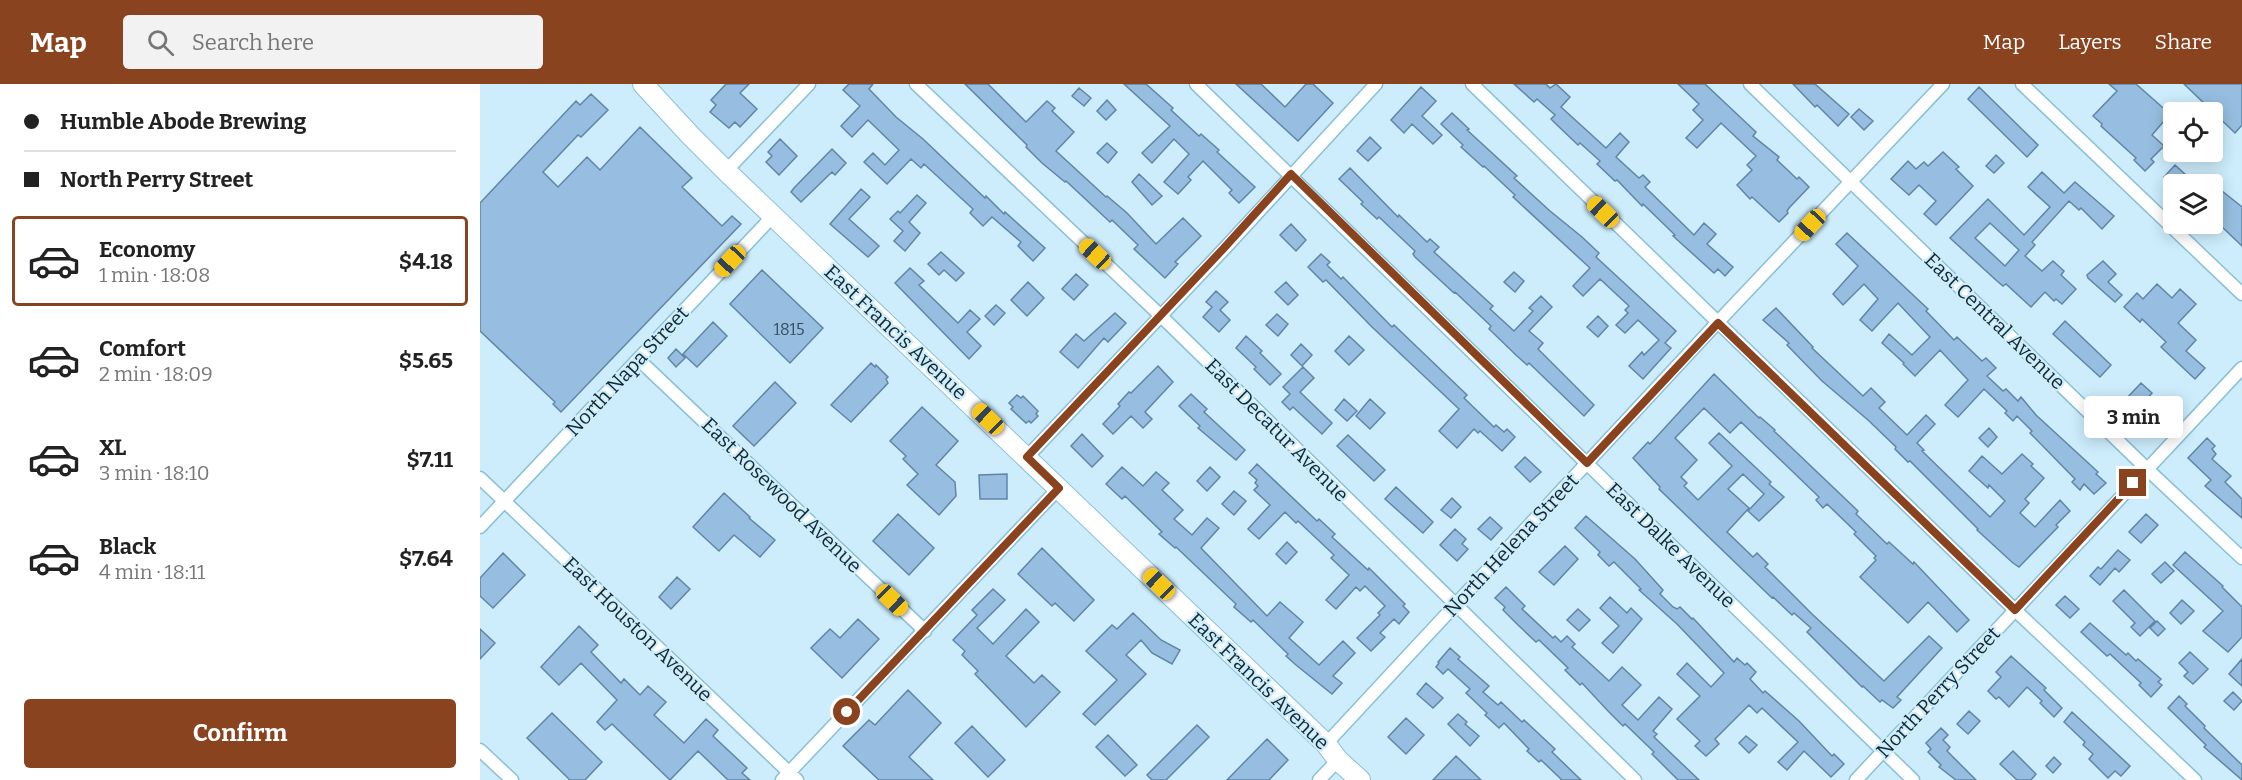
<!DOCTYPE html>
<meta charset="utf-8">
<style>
body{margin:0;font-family:Bitter,serif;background:#f2f2f2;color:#222;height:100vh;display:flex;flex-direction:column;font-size:22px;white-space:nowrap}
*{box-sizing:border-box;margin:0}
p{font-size:20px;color:#767676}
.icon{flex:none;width:33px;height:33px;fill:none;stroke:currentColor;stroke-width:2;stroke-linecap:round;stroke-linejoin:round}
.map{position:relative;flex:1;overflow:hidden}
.side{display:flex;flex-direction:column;background:#fff;width:480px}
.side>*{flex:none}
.top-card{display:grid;align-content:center;height:132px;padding:0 24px;background:#fff}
.controls{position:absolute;left:1683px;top:18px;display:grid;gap:12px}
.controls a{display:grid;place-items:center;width:60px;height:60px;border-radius:6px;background:#fff;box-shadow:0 3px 15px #0003;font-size:30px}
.end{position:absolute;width:27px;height:27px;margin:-14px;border:8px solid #89431e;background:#fff;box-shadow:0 0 0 3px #fff}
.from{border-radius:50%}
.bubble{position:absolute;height:42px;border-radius:6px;background:#fff;box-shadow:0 3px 15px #0003;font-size:20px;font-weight:700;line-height:42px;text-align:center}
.car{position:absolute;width:18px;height:36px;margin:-18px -9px;border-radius:8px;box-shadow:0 0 4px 2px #0007;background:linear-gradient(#f5c518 24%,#345 0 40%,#f5c518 0 76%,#345 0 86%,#f5c518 0)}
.top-card b{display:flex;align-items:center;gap:21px;height:57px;font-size:22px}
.top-card b+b{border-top:2px solid #e0e0e0}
.top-card i{width:15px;height:15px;background:#222}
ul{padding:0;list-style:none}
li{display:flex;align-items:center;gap:18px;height:90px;margin:0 12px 9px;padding:0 12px;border:3px solid transparent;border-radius:6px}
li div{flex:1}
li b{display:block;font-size:22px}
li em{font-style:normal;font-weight:700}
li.current{border-color:#89431e}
li>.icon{width:54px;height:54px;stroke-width:1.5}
.button{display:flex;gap:12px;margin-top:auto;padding:12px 24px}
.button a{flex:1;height:69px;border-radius:6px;background:#89431e;color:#fff;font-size:24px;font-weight:700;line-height:69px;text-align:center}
header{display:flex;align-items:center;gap:36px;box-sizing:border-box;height:84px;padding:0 30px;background:#89431e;color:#fff}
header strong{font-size:28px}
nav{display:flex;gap:33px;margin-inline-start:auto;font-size:21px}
.search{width:420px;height:54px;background:#f2f2f2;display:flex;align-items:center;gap:15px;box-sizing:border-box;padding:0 21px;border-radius:6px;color:#767676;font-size:22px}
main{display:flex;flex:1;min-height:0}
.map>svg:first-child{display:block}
</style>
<header>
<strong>Map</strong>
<div class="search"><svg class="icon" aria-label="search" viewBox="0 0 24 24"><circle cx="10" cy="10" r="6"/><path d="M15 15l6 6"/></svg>Search here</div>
<nav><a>Map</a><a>Layers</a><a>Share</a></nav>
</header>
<main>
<section class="side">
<div class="top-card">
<b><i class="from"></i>Humble Abode Brewing</b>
<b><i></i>North Perry Street</b>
</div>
<ul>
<li class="current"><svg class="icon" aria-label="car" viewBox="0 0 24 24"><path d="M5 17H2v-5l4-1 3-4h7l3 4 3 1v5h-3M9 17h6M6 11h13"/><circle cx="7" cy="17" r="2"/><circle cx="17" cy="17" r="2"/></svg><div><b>Economy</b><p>1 min · 18:08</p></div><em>$4.18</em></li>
<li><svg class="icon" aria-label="car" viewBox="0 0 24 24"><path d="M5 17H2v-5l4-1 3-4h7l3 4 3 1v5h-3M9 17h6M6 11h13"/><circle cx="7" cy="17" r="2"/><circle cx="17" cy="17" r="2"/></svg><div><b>Comfort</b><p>2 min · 18:09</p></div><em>$5.65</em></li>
<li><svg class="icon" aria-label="car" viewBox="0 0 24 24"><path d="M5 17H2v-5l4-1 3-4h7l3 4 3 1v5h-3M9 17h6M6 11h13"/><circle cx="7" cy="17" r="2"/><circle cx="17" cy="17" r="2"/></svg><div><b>XL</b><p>3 min · 18:10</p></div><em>$7.11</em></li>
<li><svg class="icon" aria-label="car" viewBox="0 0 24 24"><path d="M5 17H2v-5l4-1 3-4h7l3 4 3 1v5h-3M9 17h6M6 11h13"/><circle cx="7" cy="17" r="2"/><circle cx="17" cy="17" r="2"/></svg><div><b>Black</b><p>4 min · 18:11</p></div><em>$7.64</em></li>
</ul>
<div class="button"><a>Confirm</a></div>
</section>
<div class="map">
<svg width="1762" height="696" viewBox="0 0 1762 696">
<rect width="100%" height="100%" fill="#cdedfc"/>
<path fill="#97bee1" stroke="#6085a6" stroke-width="1.5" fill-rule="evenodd" d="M246,0H269L260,9L277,25L260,43L255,38L249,44L230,28L236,21L231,16Z
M369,0H393L389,5L416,33L443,55L505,114L506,112L524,130L525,128L565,164L553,177L538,162L541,158L512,133L503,142L490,129L493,125L444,80L441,84L431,75L407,100L384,78L393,69L405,81L419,66L388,36L372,53L361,42L380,22L363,6Z
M485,0H508L546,38L567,17L575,24L572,27L594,48L576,67L626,113L627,112L647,129L676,160L703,134L721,152L695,178L698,180L685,194L654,165L658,161L632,136L630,138L586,97L585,98L562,79L546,63L547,61Z
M644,0H666L693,24L691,26L719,52L721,50L739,66L737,68L775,103L759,119L749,109L752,106L723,77L708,93L711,96L698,110L684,98L709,70L694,55L672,79L662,69L690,42Z
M756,0H781L805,23L826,0H833L853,19L818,57Z
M1034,0H1066L1070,4L1076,0L1090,13L1081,23L1126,64L1140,49L1149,58L1136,73L1159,94L1163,91L1170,98L1165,103L1214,151L1224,139L1236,150L1227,160L1253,183L1245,192L1238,185L1234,189L1193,152L1195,151L1163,120L1162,122L1137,96L1135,97L1117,80L1120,77L1100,59L1098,61L1076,40L1071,35L1075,31L1057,15L1054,18Z
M1198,0H1225L1276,48L1273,52L1299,73L1297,76L1317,95L1319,93L1329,103L1309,124L1307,127L1308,129L1299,138L1272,113L1270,115L1257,101L1272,86L1267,81L1276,72L1241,39L1217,64L1206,54L1223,36L1213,26L1219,20Z
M1313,0H1335L1369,30L1358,42L1337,21L1335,23Z
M1629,0H1656L1690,30L1672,51L1684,62L1671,75L1674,78L1665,87L1654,76L1656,74L1621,42L1622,40L1613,32L1637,7Z
M1704,0H1762V41L1755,49Z
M941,3L956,17L942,32L962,51L953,60L932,40L924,49L911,36Z
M1499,3L1558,61L1547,73L1488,15Z
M599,4L611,14L604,22L592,12Z
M111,10L128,26L101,53L98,51L63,88L78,103L107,73L120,86L160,43L212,94L202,103L242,142L252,132L261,140L81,328L73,320L75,318L0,247V119L96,17L100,21Z
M627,16L636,26L626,36L617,27Z
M1379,25L1393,37L1384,46L1371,33Z
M972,29L989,45L987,46L1037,92L1034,94L1070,127L1102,153L1119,169L1116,173L1196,247L1185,259L1191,264L1163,295L1149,282L1162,268L1164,271L1179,256L1158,236L1145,249L1136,241L1148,229L1145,226L1149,222L1120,195L1103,212L1093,202L1110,184L1033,113L1035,111L1004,82L1003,83L981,63L983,61L961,40Z
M890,53L901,64L888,77L877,67Z
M300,55L317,72L299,91L286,78L292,72L288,68Z
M627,59L637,68L628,79L617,69Z
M352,65L366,79L355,91L352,88L321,118L311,108L314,104Z
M1463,68L1479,83L1476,85L1493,102L1456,141L1444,130L1456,117L1439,101L1429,111L1411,95L1428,77L1436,85L1444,78L1448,82Z
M1516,71L1524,79L1514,89L1506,82Z
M1695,81L1716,100H1692L1684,93Z
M870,84L918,133L919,131L947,158L950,155L959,163L954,168L1013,222L1010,225L1034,247L1053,227L1049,224L1061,212L1072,223L1049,247L1063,259L1058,265L1114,321L1104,332L1049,279L1047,281L1037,272L1009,245L1011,242L975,208L974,209L935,173L933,170L935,167L899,133L897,135L881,120L883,118L859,95Z
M1562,88L1584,109L1595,98L1634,132L1622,145L1601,124L1599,126L1589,117L1552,158L1555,161L1545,172L1562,187L1573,177L1584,187L1581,191L1596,205L1582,220L1576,215L1574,217L1565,208L1551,223L1526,200L1523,202L1517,197L1470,154L1508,115L1544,151L1570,123L1548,103ZM1510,139L1539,166L1525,182L1495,154Z
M659,90L682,112L672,121L652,98Z
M1732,99L1762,123V162L1741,142L1738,145L1732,141Z
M381,105L390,113L369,135L399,162L388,173L350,140Z
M437,111L446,119L429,138L440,149L425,167L414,157L423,147L410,135L418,127L420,129Z
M811,140L826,156L816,167L800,151Z
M1367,149L1448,225L1446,227L1474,256L1477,253L1502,277L1506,274L1516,284L1507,292L1523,307L1526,305L1538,317L1541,313L1556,331L1618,388L1616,390L1626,399L1614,410L1604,400L1600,406L1592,398L1595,395L1550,349L1552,347L1537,332L1533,337L1525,329L1527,327L1504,305L1478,333L1465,321L1488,296L1460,266L1435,292L1423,280L1424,279L1402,259L1409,250L1432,271L1450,253L1418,219L1392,247L1380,236L1398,215L1384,200L1363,221L1353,210L1378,182L1356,160Z
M461,168L484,189L476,197L464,186L459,191L448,180Z
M841,170L850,178L847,181L861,195L863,193L912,243L914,241L987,311L984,314L1014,343L1016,341L1024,348L1027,345L1035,353L1022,367L1000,347L998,349L994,345L977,364L959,347L979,325L892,243L846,196L843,198L828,183Z
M1623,177L1636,190L1628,198L1642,211L1635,218L1608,194L1607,191Z
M430,184L444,197L439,201L478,239L490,226L500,235L487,248L501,262L489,275L415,199Z
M282,186L343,244L310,279L250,220Z
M1034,188L1044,197L1035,208L1024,198Z
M596,190L608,201L594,216L582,205Z
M548,198L564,214L547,232L531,216Z
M806,198L818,211L808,221L795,208Z
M1677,200L1692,214L1700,205L1716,220L1698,239L1716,256L1706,267L1725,284L1715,295L1681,263L1686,258L1662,235L1660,238L1644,223L1657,209L1663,215Z
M736,207L748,218L740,226L750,236L739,248L723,233L732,223L726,218Z
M516,221L525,229L514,241L505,232Z
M1296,224L1333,263L1332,264L1383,312L1391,304L1405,318L1399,324L1427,351L1446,331L1455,340L1437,359L1444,366L1442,367L1510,433L1525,417L1509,401L1508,404L1489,387L1502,372L1522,390L1542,370L1553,380L1551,382L1564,394L1545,415L1549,419L1540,429L1555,443L1580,416L1590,427L1576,441L1578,443L1539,483L1533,479L1497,446L1498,445L1430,377L1428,378L1415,365L1416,363L1388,336L1342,297L1307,261L1309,259L1283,236Z
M635,229L646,239L628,258L624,254L598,284L580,268L596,250L604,257Z
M797,230L808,240L798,252L786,241Z
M1118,232L1128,242L1118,253L1107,243Z
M1585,237L1631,281L1620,293L1573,250Z
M233,238L247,252L217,283L203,270Z
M766,252L782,267L780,269L801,290L790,301L774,285L776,283L756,264Z
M869,252L884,266L869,281L855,267Z
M821,260L832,271L822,282L811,271Z
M196,265L205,274L196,283L188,274Z
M391,279L395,283L396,281L408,293L406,295L408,299L371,338L351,321Z
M678,282L693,298L665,328L672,335L663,344L651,332L633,350L623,340L640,322L638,320L649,308L651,309Z
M823,283L834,294L820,308L852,339L842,350L813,323L810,326L802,318L810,310L803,303Z
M1234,290L1279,334L1280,333L1295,346L1294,347L1378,427L1376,430L1407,460L1409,458L1433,480L1434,478L1489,536L1477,548L1448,518L1428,539L1380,493L1396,476L1394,474L1396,472L1374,450L1376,448L1347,420L1343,424L1336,416L1339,413L1261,338L1250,349L1224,324L1195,354L1217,376L1201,393L1207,399L1204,402L1218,416L1252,382L1229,359L1239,349L1291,398L1289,400L1304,413L1279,437L1268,427L1284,410L1263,390L1248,405L1269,424L1247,448L1273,473L1277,469L1288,480L1285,483L1332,530L1404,597L1449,552L1462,564L1417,613L1421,616L1413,624L1402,616L1400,618L1383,602L1382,603L1327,548L1331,544L1314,529L1312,531L1293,513L1292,514L1179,405L1180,403L1153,374L1168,358L1170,360Z
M295,298L316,319L274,362L253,342Z
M1661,299L1672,309L1666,316L1686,336L1675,348L1659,333L1662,329L1646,315Z
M711,310L727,325L724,328L765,366L756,376L718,344L720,342L699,322Z
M537,311L541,314L543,312L558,327L556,330L558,332L551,339L549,337L546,339L531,325L533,323L529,319Z
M864,315L877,327L867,337L855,326Z
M890,315L905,329L890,345L876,332Z
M442,323L478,357L456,381L475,398L476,412L459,431L427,401L438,390L423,375L426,372L410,357Z
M1509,344L1517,353L1508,363L1499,354Z
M602,350L623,372L612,383L591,362Z
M868,351L905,386L894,397L857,362Z
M1727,354L1735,362L1732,365L1736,370L1732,375L1751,392L1745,398L1762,415V434L1725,402L1731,396L1708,374Z
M1045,373L1061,388L1050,398L1035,383Z
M777,380L837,437L839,435L855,450L852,453L888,486L889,484L925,520L923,522L929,528L919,540L914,535L900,549L905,553L891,567L877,554L900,531L898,529L905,522L885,502L880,507L876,503L856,525L846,516L869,491L851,474L854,471L818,437L816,439L805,428L779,455L768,445L790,421L774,406L778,402L775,399L777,396L769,389Z
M642,383L663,402L676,388L689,399L682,406L703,426L694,435L712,451L727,434L739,444L721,464L787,532L800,518L823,538L809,554L839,581L863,557L875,569L853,592L862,599L852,610L816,581L806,572L808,570L773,536L771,538L754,523L756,520L696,463L695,464L679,450L682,448L645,412L642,415L626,400Z
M730,383L740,393L727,407L717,397Z
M527,390V415H500L499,391Z
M916,403L953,438L943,449L905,415Z
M754,407L766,417L754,431L742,420Z
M244,409L270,433L269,434L295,456L280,473L254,451L239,467L213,443Z
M972,414L981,423L971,434L961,426Z
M418,430L454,464L429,491L393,457Z
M1666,430L1678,441L1661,459L1649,448Z
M1106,432L1155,475L1183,506L1180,510L1193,523L1197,525L1200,523L1212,535L1213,534L1254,578L1257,574L1265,581L1267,579L1276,588L1270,595L1283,609L1285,607L1319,637L1352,672L1354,670L1364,680L1351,693L1324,667L1307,686L1298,678L1318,658L1282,624L1277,629L1269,621L1235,655L1239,660L1226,672L1215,662L1220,657L1197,635L1220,612L1197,590L1207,579L1231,603L1244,589L1197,540L1159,506L1161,505L1134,478L1129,482L1118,471L1120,468L1095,444Z
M1010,433L1022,444L1011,456L998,445Z
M975,445L986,455L982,460L988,465L977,477L960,461Z
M807,458L817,468L806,480L796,470Z
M1085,462L1098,475L1074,501L1059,488Z
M562,464L614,516L594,537L575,519L572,522L538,490Z
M1638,466L1650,476L1639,488L1635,484L1620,501L1610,492L1618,483L1621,485Z
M1705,468L1743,502L1742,503L1762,523V553L1748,568L1723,547L1743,527L1693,481Z
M23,469L45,491L13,524L0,512V494Z
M1685,478L1694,487L1681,499L1672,490Z
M197,493L210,505L191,525L179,513Z
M1026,503L1045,522L1042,525L1073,554L1075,552L1081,558L1087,552L1095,560L1092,563L1129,597L1142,583L1161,601L1142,621L1158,636L1179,613L1192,625L1173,647L1177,650L1174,653L1219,696H1198L1172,670L1174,668L1145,640L1143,642L1129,628L1102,599L1100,601L1085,586L1088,584L1059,556L1056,558L1038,541L1023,526L1025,523L1015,514Z
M513,505L525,516L497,544L513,560L546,525L559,538L526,572L554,599L562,591L580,608L546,643L495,590L498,587L482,571L485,567L473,556L497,531L492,526Z
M1644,506L1675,537L1660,552L1651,543L1655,539L1633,517Z
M1585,512L1599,525L1590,534L1576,521Z
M1130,513L1147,529L1151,524L1162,535L1133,569L1122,559L1139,542L1120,524Z
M1702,516L1714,527L1701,540L1690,529Z
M1098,525L1110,536L1099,547L1087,536Z
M653,529L681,556L700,566L692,580L672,569L661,556L646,571L666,590L615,641L603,630L637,596L606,567L632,541L637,545Z
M378,535L399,555L362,594L331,564L350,545L360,554Z
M1677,537L1685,545L1678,552L1670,544Z
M1610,539L1646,571L1648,569L1656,577L1658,575L1681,595L1678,598L1682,601L1671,613L1659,601L1661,599L1630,570L1627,572L1601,548Z
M99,542L118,561L111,568L141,599L144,595L160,611L168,602L186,618L174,631L204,659L226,635L238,646L233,652L267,684L262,689L270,696H248L218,667L190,696L132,640L125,646L117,638L137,616L101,579L79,601L61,583Z
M0,545L15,559L0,575Z
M970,564L980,573L978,575L1009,602L1003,608L1018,621L1021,618L1042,638L1044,636L1075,665L1072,668L1101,696H1082L1061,676L1059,678L1047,667L1049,665L1024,639L1019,644L1005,631L1007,629L986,609L990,605L968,585L963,590L956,583L959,579L958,578Z
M1710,568L1728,585L1713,600L1704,592L1708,588L1699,579Z
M1531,572L1566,604L1564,606L1582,624L1574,633L1560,619L1562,617L1547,603L1529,623L1519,613L1516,615L1508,607L1521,593L1516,588Z
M1762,575V602L1749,590Z
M946,599L963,614L953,624L937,610Z
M428,606L461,639L429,673L453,696H399L363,662L389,636L395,641Z
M1753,608L1762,617L1754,626L1744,617Z
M1699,612L1707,620L1705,622L1725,642L1724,644L1762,681V696L1724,663L1726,661L1688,624Z
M1489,627L1500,637L1488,650L1477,640Z
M1592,628L1650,682L1641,692L1635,687L1628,694L1609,675L1613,670L1603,661L1605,658L1584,638Z
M72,629L122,678L105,696H90L47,654Z
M978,630L987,638L985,640L999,652L990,662L968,640Z
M926,634L944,651L926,670L908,653Z
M717,641L729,653L686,696H672L667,691Z
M492,642L525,676L508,693L475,659Z
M1461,644L1468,651L1463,656L1470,663L1467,667L1496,696H1476L1459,683L1461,681L1448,668L1451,665L1446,659Z
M628,651L657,681L645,692L616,663Z
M1266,652L1277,661L1269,669L1259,659Z
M787,655L808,676L789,696H747Z
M1533,667L1556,690L1551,696H1537L1520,680Z
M976,672L1001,696H953Z
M1574,673L1581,680L1573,689L1566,682Z"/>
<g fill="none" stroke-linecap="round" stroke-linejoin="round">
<defs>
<path id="street" d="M436,0L681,232L1155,696
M716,0L1433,696
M992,0L1535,526L1715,696
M1270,0L1667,385L1762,474
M1542,0L1762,210
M246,87L329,0
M158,275L445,547
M547,373L745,164L896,0
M0,394L317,696
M0,443L293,132
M846,660L1237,239L1463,0
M0,666L32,696
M302,696L579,404
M839,696L858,676
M1376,696L1762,284"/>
<path id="primary" d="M163,0L210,51L246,87L846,660L858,676L880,696"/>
</defs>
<use href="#street" stroke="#89c0d7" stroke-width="15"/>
<use href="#primary" stroke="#89c0d7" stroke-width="22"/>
<use href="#street" stroke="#fff" stroke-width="12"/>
<use href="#primary" stroke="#fff" stroke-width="20"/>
</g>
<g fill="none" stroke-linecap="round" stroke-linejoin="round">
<path stroke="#89431e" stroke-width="8" d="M367,628L579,404L547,373L744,164L811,90L1107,379L1238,239L1535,526L1653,399"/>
</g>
<g text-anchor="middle" stroke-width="4.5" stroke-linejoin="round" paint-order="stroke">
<g font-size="16" fill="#334e5d">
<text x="309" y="251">1815</text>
</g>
<g font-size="20" fill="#122831" stroke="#cdedfc">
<text transform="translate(1515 237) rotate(44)" y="7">East Central Avenue</text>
<text transform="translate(416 248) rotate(43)" y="7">East Francis Avenue</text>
<text transform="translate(147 287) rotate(-47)" y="7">North Napa Street</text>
<text transform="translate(797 346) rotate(45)" y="7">East Decatur Avenue</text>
<text transform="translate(302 411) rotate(44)" y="7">East Rosewood Avenue</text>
<text transform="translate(1031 461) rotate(-47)" y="7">North Helena Street</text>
<text transform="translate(1191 461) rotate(44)" y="7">East Dalke Avenue</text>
<text transform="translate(158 545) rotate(44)" y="7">East Houston Avenue</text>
<text transform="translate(779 597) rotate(44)" y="7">East Francis Avenue</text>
<text transform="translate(1458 608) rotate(-47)" y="7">North Perry Street</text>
</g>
</g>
</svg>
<div class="controls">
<a><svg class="icon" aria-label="locate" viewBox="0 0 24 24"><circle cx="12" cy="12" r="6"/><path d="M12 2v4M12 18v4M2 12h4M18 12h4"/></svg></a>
<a><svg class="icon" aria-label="layers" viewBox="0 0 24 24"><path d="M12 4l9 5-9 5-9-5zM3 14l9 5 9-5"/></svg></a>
</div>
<i class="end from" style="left:367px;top:628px"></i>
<i class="end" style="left:1653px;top:399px"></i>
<div class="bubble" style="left:1604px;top:312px;width:99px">3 min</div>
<i class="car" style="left:1123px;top:128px;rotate:314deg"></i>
<i class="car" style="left:1330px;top:141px;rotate:223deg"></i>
<i class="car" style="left:615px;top:170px;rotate:313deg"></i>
<i class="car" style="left:250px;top:177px;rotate:223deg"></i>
<i class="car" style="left:508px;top:335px;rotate:314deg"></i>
<i class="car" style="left:679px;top:500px;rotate:314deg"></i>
<i class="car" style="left:412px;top:516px;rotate:134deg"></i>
</div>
</main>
